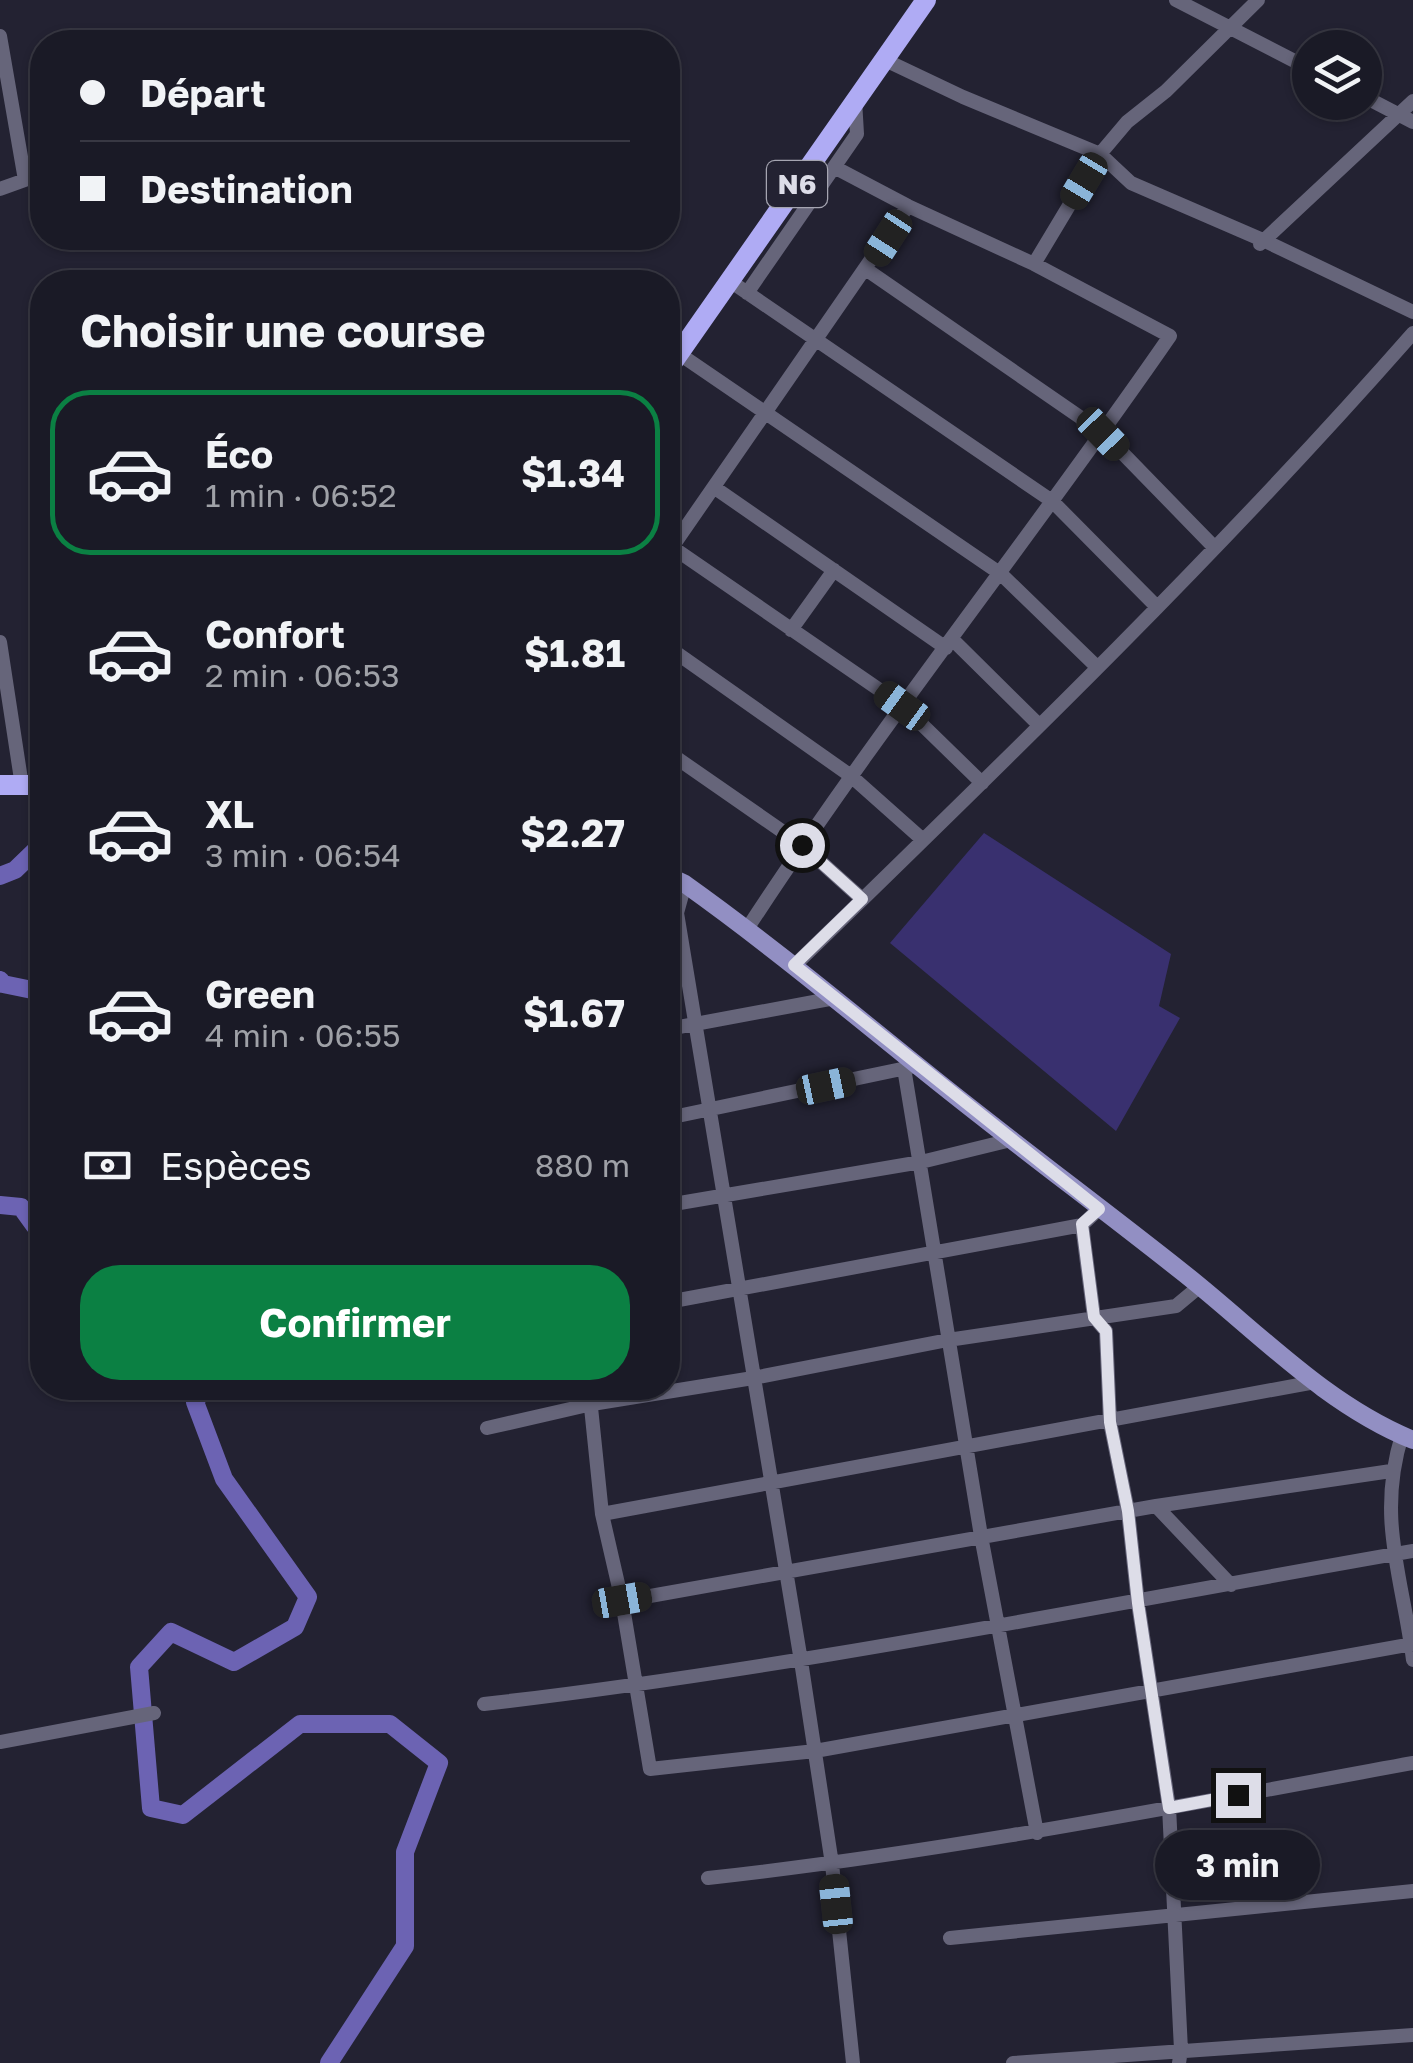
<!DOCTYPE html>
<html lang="fr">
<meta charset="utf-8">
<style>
body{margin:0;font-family:"Golos Text",sans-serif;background:#23232e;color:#f1f3f6;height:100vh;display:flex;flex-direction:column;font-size:38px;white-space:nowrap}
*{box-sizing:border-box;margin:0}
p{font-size:32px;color:#9fa1a7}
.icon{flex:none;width:55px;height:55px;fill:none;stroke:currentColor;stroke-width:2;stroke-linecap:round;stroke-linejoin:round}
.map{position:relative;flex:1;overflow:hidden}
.panel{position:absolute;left:30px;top:270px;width:650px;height:1130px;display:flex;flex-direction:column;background:#1a1a26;border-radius:40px;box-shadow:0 2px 8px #0004,0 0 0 2px #383843}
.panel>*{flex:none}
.hud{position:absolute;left:30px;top:30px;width:650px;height:220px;border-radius:40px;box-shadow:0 2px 8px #0004,0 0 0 2px #383843;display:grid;align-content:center;height:220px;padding:0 50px;background:#1a1a26}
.controls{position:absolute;left:1292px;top:30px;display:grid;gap:20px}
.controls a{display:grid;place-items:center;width:90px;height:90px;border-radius:50%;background:#1a1a26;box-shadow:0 2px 8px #0004,0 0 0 2px #383843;font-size:50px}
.end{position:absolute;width:45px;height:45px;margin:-22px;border:12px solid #dddde8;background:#111;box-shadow:0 0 0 5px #111}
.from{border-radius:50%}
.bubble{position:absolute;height:70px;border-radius:35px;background:#1a1a26;box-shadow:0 2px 8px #0004,0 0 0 2px #383843;font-size:32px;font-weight:700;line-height:70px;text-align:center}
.car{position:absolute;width:30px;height:60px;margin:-30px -15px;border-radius:12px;box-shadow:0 0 8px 2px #0007;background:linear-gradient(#222 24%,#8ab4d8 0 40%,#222 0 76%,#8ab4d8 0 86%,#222 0)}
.hud b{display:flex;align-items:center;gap:35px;height:95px;font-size:38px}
.hud b+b{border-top:2px solid #383843}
.hud i{width:25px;height:25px;background:#f1f3f6}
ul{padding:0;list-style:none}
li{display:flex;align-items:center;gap:30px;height:165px;margin:0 20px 15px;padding:0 30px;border:5px solid transparent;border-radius:40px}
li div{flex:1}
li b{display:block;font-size:38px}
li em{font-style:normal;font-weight:700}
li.on{border-color:#0b8043}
li>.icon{width:90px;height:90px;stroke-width:1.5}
h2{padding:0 50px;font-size:45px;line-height:120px}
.pay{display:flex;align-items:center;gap:25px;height:110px;padding:0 50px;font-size:38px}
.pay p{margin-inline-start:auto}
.action{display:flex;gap:20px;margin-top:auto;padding:20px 50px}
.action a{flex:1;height:115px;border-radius:40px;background:#0b8043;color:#fff;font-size:40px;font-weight:700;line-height:115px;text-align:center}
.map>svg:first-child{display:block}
</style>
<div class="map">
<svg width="1413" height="2063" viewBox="0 0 1413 2063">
<rect width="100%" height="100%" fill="#232232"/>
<path fill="#39306f" d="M984,833L1171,954L1159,1006L1180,1018L1116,1131L890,943Z"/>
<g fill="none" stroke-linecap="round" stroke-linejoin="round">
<path stroke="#6c63b3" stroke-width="18" d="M0,876L15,870L42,844
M0,980L3,984L42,992
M0,1205L21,1207L34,1225L42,1223
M204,1388L195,1402L224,1479L308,1597L295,1627L234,1662L171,1632L139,1667L151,1808L183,1815L300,1724H390L439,1763L405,1852V1946L329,2063"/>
<path stroke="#66657a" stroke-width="14" d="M1176,0L1310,69
M0,36L25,180L0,189
M885,60L963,97L1100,154L1131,183L1265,241L1413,312
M1365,97L1413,122
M1260,244L1413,101
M1034,264L1100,154L1127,122L1166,91L1258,0
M867,270L1103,433L1213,546
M730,281L1052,501L1156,606
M747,293L857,134L855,100
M678,353L1001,574L1097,667
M715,488L946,648
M672,547L903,706L982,783
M668,553L908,206
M791,630L834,570
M952,639L1039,725
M0,642L22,786
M668,647L851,776L923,840
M668,752L802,845L862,899
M685,884L677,913L801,1661L832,1864L853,2063
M747,929C880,725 1032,536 1170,336L1034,264L908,206L834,167
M795,965C1006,760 1219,554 1413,333
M668,1029L835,998
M904,1068L981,1536L1037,1833
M668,1118L911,1067
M668,1205L921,1162L1011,1140
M1082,1225L1094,1317L1106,1331L1110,1422L1128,1511L1138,1603L1169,1807L1181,2050L1179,2063
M668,1302L1082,1225L1099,1209
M589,1388L602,1514L622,1601L650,1769L815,1751L1413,1644
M487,1428L592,1404L753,1378L948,1340L1176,1306L1200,1286
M1402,1435C1376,1519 1403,1578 1413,1660
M1156,1506L1231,1585
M602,1514L1315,1382
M622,1601L1156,1506L1391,1471
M484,1704C796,1668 1103,1605 1413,1551
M0,1742L154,1713
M708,1878C945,1852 1178,1806 1413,1763
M950,1938L1413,1891
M1013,2063L1413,2035"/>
<path stroke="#928fc3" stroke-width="18" d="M668,876L685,884C765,941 841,1004 918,1066C1004,1136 1094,1202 1181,1271C1255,1329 1324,1404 1413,1440"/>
<path stroke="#afabf4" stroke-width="20" d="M668,369L926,0
M0,785H42"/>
</g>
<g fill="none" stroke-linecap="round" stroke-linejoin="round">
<path stroke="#dddde8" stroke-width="12" d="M802,845L862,899L794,965L1099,1209L1082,1224L1094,1317L1106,1331L1110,1422L1128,1511L1138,1603L1169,1808L1238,1795"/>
</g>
<g text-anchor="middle" stroke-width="10" stroke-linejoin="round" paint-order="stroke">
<rect fill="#232232" stroke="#a5a5b1" stroke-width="2.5" x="767" y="161" width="60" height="46" rx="8"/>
<g font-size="28" font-weight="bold" fill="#dddde8">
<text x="797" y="194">N6</text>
</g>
</g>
</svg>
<div class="controls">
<a><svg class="icon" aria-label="layers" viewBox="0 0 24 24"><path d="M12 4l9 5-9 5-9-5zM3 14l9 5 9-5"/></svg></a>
</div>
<i class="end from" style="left:802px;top:845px"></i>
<i class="end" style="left:1238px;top:1795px"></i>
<div class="bubble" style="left:1155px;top:1830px;width:165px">3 min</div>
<i class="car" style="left:1084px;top:181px;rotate:211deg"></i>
<i class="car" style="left:888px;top:238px;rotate:213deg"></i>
<i class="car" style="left:1103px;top:434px;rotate:136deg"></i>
<i class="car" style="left:902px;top:706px;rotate:306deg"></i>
<i class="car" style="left:826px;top:1086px;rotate:78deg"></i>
<i class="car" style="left:622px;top:1600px;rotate:80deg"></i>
<i class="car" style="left:836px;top:1904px;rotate:354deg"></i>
<div class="hud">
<b><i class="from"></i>Départ</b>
<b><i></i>Destination</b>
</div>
<section class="panel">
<h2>Choisir une course</h2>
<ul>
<li class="on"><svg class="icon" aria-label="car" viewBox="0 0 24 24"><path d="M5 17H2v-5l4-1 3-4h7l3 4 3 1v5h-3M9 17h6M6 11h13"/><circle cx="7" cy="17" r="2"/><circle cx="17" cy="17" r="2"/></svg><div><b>Éco</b><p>1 min · 06:52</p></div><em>$1.34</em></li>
<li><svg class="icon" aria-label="car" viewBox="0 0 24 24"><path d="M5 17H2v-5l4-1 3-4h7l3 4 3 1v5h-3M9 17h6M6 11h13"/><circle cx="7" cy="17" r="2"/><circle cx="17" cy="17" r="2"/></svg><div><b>Confort</b><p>2 min · 06:53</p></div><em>$1.81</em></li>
<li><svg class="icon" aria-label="car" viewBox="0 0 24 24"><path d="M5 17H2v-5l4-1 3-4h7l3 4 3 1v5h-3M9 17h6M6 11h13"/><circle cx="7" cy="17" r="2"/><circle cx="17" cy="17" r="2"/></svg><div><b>XL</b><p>3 min · 06:54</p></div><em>$2.27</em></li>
<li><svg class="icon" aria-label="car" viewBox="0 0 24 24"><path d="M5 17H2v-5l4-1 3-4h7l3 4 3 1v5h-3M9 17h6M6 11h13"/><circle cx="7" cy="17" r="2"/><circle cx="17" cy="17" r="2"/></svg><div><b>Green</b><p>4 min · 06:55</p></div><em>$1.67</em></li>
</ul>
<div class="pay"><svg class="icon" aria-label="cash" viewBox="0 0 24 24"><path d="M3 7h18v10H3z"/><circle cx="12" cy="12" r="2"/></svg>Espèces<p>880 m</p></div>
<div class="action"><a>Confirmer</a></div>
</section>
</div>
